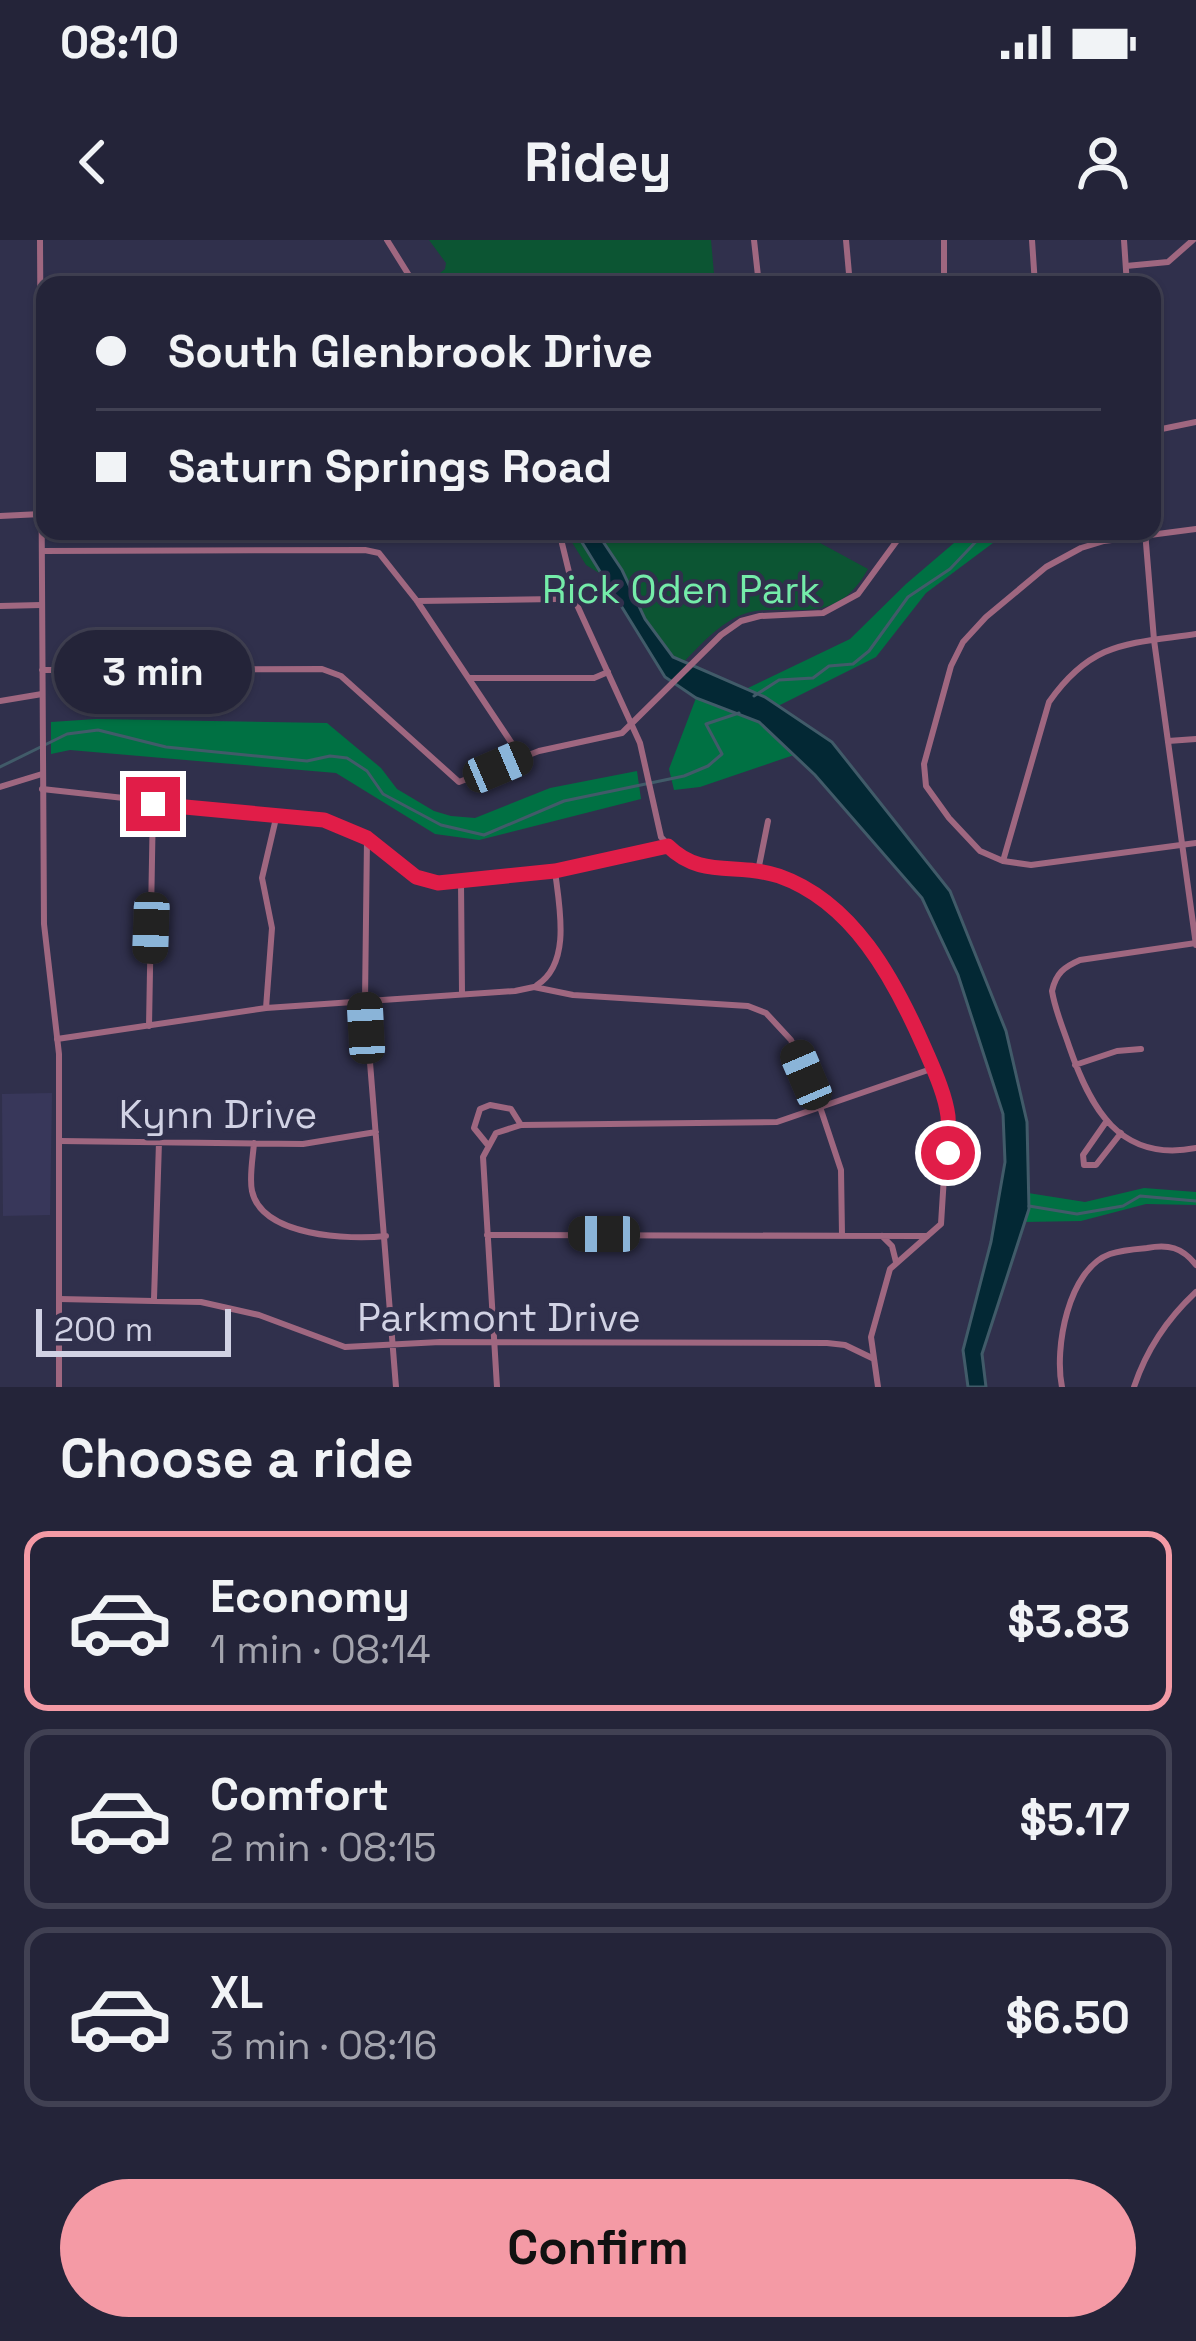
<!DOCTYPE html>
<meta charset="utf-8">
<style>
body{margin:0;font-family:"Space Grotesk",sans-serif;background:#303044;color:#f1f3f6;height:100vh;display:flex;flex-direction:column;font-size:45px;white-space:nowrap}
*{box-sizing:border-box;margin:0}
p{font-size:39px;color:#a3a4ae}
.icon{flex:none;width:66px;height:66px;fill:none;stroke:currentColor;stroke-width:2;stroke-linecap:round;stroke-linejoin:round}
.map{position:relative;height:1147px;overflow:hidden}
.side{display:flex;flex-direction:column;background:#242439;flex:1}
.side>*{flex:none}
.top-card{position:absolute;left:36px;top:36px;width:1125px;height:264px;border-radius:24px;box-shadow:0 3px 9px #0004,0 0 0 3px #414153;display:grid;align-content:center;height:264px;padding:0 60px;background:#242439}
.scale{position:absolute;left:36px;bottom:30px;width:195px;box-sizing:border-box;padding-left:12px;border:6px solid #d1d2e4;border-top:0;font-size:33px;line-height:42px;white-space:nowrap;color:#d1d2e4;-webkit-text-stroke:9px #30304c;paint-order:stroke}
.end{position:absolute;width:54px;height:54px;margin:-27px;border:15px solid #e11d48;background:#fff;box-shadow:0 0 0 6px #fff}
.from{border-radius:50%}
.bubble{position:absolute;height:84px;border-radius:42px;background:#242439;box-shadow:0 3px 9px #0004,0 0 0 3px #414153;font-size:39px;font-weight:700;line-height:84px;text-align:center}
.car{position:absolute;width:36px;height:72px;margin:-36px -18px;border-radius:15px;box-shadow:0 0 9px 3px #0007;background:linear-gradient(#222 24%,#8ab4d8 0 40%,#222 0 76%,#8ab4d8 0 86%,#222 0)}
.top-card b{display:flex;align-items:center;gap:42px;height:114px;font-size:45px}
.top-card b+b{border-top:3px solid #414153}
.top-card i{width:30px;height:30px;background:#f1f3f6}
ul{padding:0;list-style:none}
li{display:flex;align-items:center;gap:36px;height:180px;margin:0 24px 18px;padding:0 36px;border:6px solid #414153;border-radius:24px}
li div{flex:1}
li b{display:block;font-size:45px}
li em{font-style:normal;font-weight:700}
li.selected{border-color:#f49aa5}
li>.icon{width:108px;height:108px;stroke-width:1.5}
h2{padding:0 60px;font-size:54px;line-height:144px}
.button{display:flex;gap:24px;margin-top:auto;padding:24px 60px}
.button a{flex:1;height:138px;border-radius:72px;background:#f49aa5;color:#111;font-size:48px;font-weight:700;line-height:138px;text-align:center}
.status{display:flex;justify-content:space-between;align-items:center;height:84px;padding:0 60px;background:#242439;direction:ltr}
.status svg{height:33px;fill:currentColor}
header{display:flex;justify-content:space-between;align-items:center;height:156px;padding:0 60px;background:#242439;font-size:54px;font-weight:700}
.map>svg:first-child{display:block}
</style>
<div class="status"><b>08:10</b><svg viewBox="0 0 49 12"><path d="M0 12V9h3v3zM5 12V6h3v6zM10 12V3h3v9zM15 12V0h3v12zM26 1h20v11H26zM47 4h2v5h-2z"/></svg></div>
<header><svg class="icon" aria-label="back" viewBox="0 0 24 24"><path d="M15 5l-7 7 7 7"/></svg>Ridey<svg class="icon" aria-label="person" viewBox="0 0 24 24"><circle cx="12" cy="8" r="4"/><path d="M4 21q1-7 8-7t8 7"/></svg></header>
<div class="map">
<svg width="1196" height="1147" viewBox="0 0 1196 1147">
<rect width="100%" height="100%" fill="#30304c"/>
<path fill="#38375a" d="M52,853L50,975L3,976L2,854Z"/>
<path fill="#0c5533" d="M429,0H711L715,45H425L445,29L446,23Z
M565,291H798L868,329C830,398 778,352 731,380C707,394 687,420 667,439L604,336L586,325Z"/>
<path fill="#007143" d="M968,291H1009L926,353L876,417L778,466L746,449L850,399L906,344Z
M696,458L759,482L794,515L700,547L674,550L669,529Z
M96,479L327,483L381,528L397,549L434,571L451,576L475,578L550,548L637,531L641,559L479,600L435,594L336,533L70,510L51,514V482Z
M1144,948L1196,952V965L1146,964L1081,981L1024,982L1028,953L1085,962Z"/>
<path fill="#032834" stroke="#415b69" stroke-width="3" d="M575,291H596L622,330L645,379L673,417L765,457L832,502L950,651L1006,791L1027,882L1029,969L982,1114L986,1147H968L963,1110L991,1002L1005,922L1003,874L958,735L922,658L815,535L759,482L696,458L665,437Z"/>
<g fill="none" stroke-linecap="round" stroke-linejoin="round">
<path stroke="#415b69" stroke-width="3" d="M754,456L779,440L813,438L829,426L853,424L869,411L908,357L950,329L986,291
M0,527L67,494L98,490L166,507L307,521L330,516L347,518L367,531L383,554L441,585L484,595L564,561L684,536L708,526L722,514L706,484L739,473
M1029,966L1077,974L1123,966L1140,956L1196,961"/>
<path stroke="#9f6780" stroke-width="6" d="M754,0L759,45
M846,0L850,45
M944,0V45
M1032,0L1035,45
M1126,26L1168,22L1193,0
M1152,191L1196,182
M0,276L41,274
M1196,289L1104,301L1081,308L1046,327L986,377L963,402L951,426L924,524L926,546L949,578L980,611L1003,621L1031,625L1196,603
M885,291L896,298
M42,311L365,310L379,313L417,361L521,517
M417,361L557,359L574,353
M0,366L41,365
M469,438H594L608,432
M0,461L42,454
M1168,501L1196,499
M0,547L42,534
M42,549L324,580L367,599L416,637L438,643L555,631L668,606
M367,599L365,760L396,1147
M1003,621L1049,462C1092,401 1127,404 1196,394
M758,631L768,581
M461,643L462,753
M1196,703L1080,720C1064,727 1056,733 1052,751C1055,770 1063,788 1069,806C1090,867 1119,923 1196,908
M537,745C572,723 559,665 555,631
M266,768L272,688L262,638L277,574
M149,786L153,564
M57,799L266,768L515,751L534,747L573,755L748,766L766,773L791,800L821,870L841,930L842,995
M1075,825L1117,811L1141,809
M1106,882L1083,915L1084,925H1096L1121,893
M60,901L303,904L376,892
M254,903C253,917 249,937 252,951C262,997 350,1000 386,996
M487,904L474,888L480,869L490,865L511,869L521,885
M487,995L927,996
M882,996L892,1006L896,1022
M59,1059L201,1062L259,1075L345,1107L440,1102L827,1103L845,1105L872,1118
M154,1059L159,902
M497,1147L483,917L496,893L521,885L777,882L934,828
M1062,1147C1054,1109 1068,1029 1110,1014C1121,1010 1135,1009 1147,1008C1168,1004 1182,1007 1196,1025
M1134,1147C1146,1111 1168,1078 1196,1052"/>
<path stroke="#9f6780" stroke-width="6" d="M40,0L44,684L59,814V1147
M387,0L415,45
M1124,0L1127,45
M559,291L577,365L640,503L661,597L683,621L694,626L758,631L782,637L825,662L856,691L895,748L934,828L948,873L941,984L890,1029L871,1097L878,1147
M1145,291L1154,400L1196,705
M42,430L322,429L341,436L459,542L539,511L622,493L721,395L741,381L760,376L823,373L858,354L904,291"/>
</g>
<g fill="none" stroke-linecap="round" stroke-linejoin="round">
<path stroke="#e11d48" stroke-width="15" d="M153,564L324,580L367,598L416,637L438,643L555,631L668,606C701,639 737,622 779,636C853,662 894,739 924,807C933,828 945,853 948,876C949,888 948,901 948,913"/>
</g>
<g text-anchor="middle" stroke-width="9" stroke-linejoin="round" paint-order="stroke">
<g font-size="39" fill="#74eca9" stroke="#30304c">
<text x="681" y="363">Rick Oden Park</text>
</g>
<g font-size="39" fill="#d1d2e4" stroke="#30304c">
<text x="218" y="888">Kynn Drive</text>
<text x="499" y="1091">Parkmont Drive</text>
</g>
</g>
</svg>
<div class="scale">200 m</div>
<i class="end from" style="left:948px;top:913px"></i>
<i class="end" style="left:153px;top:564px"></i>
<div class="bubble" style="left:54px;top:390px;width:198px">3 min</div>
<i class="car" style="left:498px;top:527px;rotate:67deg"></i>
<i class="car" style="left:151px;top:688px;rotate:182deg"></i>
<i class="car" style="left:366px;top:788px;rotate:357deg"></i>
<i class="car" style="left:806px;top:835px;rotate:337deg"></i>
<i class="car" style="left:604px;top:994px;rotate:270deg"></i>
<div class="top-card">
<b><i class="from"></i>South Glenbrook Drive</b>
<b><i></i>Saturn Springs Road</b>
</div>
</div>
<section class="side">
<h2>Choose a ride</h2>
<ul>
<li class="selected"><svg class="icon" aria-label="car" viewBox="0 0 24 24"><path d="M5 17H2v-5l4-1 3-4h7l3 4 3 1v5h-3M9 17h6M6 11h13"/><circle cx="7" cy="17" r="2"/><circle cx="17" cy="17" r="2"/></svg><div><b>Economy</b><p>1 min · 08:14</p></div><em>$3.83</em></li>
<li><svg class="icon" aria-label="car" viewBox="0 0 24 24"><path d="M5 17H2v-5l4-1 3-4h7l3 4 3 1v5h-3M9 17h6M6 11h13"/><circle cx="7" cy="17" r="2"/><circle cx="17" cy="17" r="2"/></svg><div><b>Comfort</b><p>2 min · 08:15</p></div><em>$5.17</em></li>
<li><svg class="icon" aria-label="car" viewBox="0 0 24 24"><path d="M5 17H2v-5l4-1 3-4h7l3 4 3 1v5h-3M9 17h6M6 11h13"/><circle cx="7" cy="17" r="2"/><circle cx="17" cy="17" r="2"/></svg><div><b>XL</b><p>3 min · 08:16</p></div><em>$6.50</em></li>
</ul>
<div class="button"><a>Confirm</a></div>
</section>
